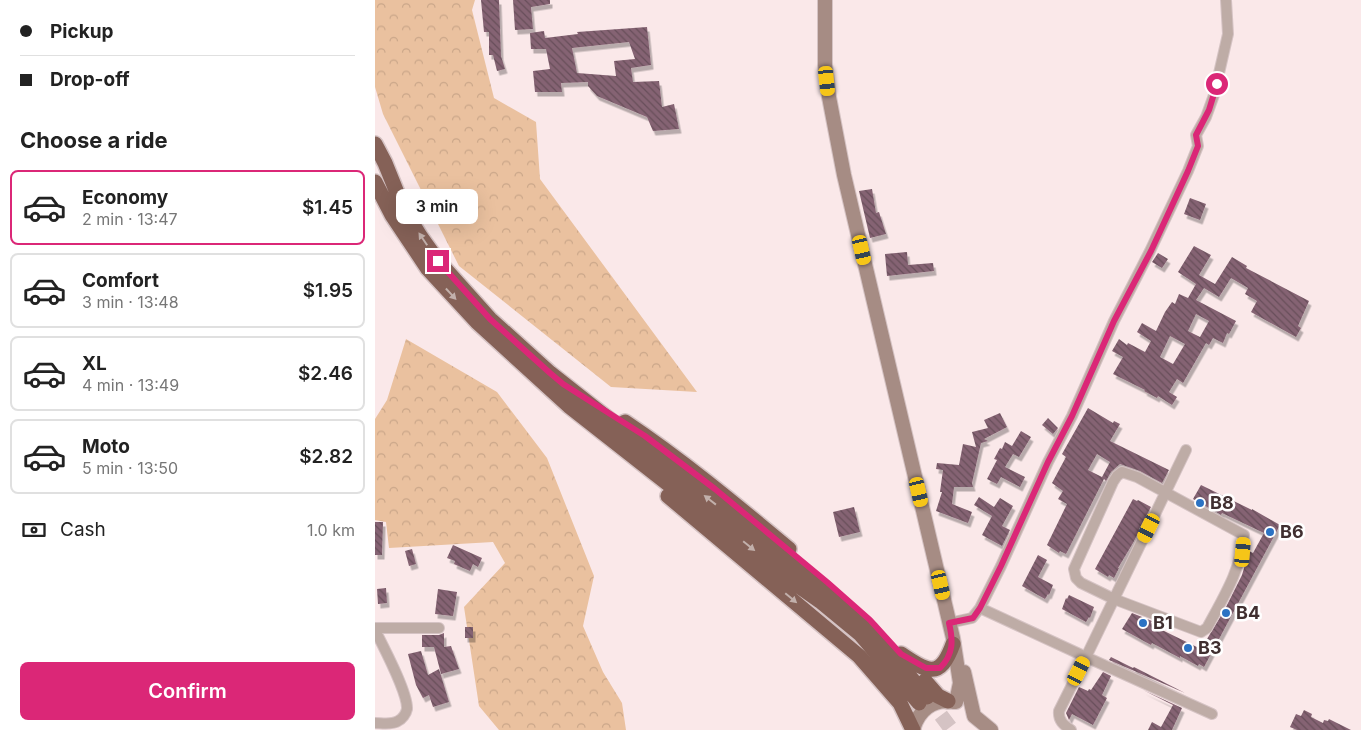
<!DOCTYPE html>
<meta charset="utf-8">
<style>
body{margin:0;font-family:Inter,sans-serif;background:#f2f2f2;color:#222;height:100vh;display:flex;flex-direction:column;font-size:19px;white-space:nowrap}
*{box-sizing:border-box;margin:0}
p{font-size:16px;color:#767676}
.icon{flex:none;width:28px;height:28px;fill:none;stroke:currentColor;stroke-width:2;stroke-linecap:round;stroke-linejoin:round}
.map{position:relative;flex:1;overflow:hidden}
.drawer{display:flex;flex-direction:column;background:#fff;width:375px}
.drawer>*{flex:none}
.banner{display:grid;align-content:center;height:110px;padding:0 20px;background:#fff}
.end{position:absolute;width:22px;height:22px;margin:-11px;border:6px solid #db2777;background:#fff;box-shadow:0 0 0 2px #fff}
.from{border-radius:50%}
.bubble{position:absolute;height:35px;border-radius:8px;background:#fff;box-shadow:0 5px 20px #0002;font-size:16px;font-weight:600;line-height:35px;text-align:center}
.car{position:absolute;width:15px;height:30px;margin:-15px -8px;border-radius:6px;box-shadow:0 0 4px 1px #0007;background:linear-gradient(#f5c518 24%,#345 0 40%,#f5c518 0 76%,#345 0 86%,#f5c518 0)}
.banner b{display:flex;align-items:center;gap:18px;height:48px;font-size:19px}
.banner b+b{border-top:1px solid #e0e0e0}
.banner i{width:12px;height:12px;background:#222}
ul{padding:0;list-style:none}
li{display:flex;align-items:center;gap:15px;height:75px;margin:0 10px 8px;padding:0 10px;border:2px solid #e0e0e0;border-radius:8px}
li div{flex:1}
li b{display:block;font-size:19px}
li em{font-style:normal;font-weight:600}
li.current{border-color:#db2777}
li>.icon{width:45px;height:45px;stroke-width:1.5}
h2{padding:0 20px;font-size:22px;line-height:60px}
.pay{display:flex;align-items:center;gap:12px;height:55px;padding:0 20px;font-size:19px}
.pay p{margin-inline-start:auto}
.action{display:flex;gap:10px;margin-top:auto;padding:10px 20px}
.action a{flex:1;height:58px;border-radius:8px;background:#db2777;color:#fff;font-size:20px;font-weight:600;line-height:58px;text-align:center}
main{display:flex;flex:1;min-height:0}
.map>svg:first-child{display:block}
</style>
<main>
<section class="drawer">
<div class="banner">
<b><i class="from"></i>Pickup</b>
<b><i></i>Drop-off</b>
</div>
<h2>Choose a ride</h2>
<ul>
<li class="current"><svg class="icon" aria-label="car" viewBox="0 0 24 24"><path d="M5 17H2v-5l4-1 3-4h7l3 4 3 1v5h-3M9 17h6M6 11h13"/><circle cx="7" cy="17" r="2"/><circle cx="17" cy="17" r="2"/></svg><div><b>Economy</b><p>2 min · 13:47</p></div><em>$1.45</em></li>
<li><svg class="icon" aria-label="car" viewBox="0 0 24 24"><path d="M5 17H2v-5l4-1 3-4h7l3 4 3 1v5h-3M9 17h6M6 11h13"/><circle cx="7" cy="17" r="2"/><circle cx="17" cy="17" r="2"/></svg><div><b>Comfort</b><p>3 min · 13:48</p></div><em>$1.95</em></li>
<li><svg class="icon" aria-label="car" viewBox="0 0 24 24"><path d="M5 17H2v-5l4-1 3-4h7l3 4 3 1v5h-3M9 17h6M6 11h13"/><circle cx="7" cy="17" r="2"/><circle cx="17" cy="17" r="2"/></svg><div><b>XL</b><p>4 min · 13:49</p></div><em>$2.46</em></li>
<li><svg class="icon" aria-label="car" viewBox="0 0 24 24"><path d="M5 17H2v-5l4-1 3-4h7l3 4 3 1v5h-3M9 17h6M6 11h13"/><circle cx="7" cy="17" r="2"/><circle cx="17" cy="17" r="2"/></svg><div><b>Moto</b><p>5 min · 13:50</p></div><em>$2.82</em></li>
</ul>
<div class="pay"><svg class="icon" aria-label="cash" viewBox="0 0 24 24"><path d="M3 7h18v10H3z"/><circle cx="12" cy="12" r="2"/></svg>Cash<p>1.0 km</p></div>
<div class="action"><a>Confirm</a></div>
</section>
<div class="map">
<svg width="986" height="730" viewBox="0 0 986 730">
<defs>
<pattern id="forest-crowns" width="20" height="18" patternUnits="userSpaceOnUse" patternTransform="scale(1.25)"><rect width="20" height="18" fill="#eac19f"/><path d="M2 6a3 3 0 1 1 6 0M12 15a3 3 0 1 1 6 0" fill="none" stroke="#caa689"/></pattern>
<pattern id="building-back-hatch" width="6" height="6" patternUnits="userSpaceOnUse" patternTransform="scale(1.25)"><rect width="6" height="6" fill="#856373"/><path d="M-1 5l2 2M0 0l6 6M5-1l2 2" fill="none" stroke="#684e5a"/></pattern>
<filter id="shadow"><feDropShadow dx="2.5" dy="4.5" stdDeviation="0" flood-color="#0004"/></filter>
</defs>
<rect width="100%" height="100%" fill="#fae8e9"/>
<path fill="url(#forest-crowns)" d="M0,0H100L97,10L119,98L161,122L165,179L322,392L236,387L84,266L8,114L0,87Z
M31,339L122,392L172,458L219,576L208,626L228,672L247,703L251,730H124L104,706L89,607L130,563L118,542L14,548L11,522L0,520V419L12,400Z"/>
<path fill="url(#building-back-hatch)" fill-rule="evenodd" filter="url(#shadow)" d="M106,0H124L126,56L130,69L122,71L118,55H114V32H109Z
M138,0H175V4L156,7L158,29L140,30Z
M272,27L276,65L256,68L258,82L284,81L287,107L299,104L304,129L278,131L272,117L222,96L213,86V82L186,83L187,92H160L158,71L175,69L171,49H156L155,33L169,31L170,38L203,34L202,32ZM254,42L260,59L239,61L241,76L202,73L197,48Z
M497,189L501,213L504,212L511,234L495,238L484,191Z
M815,198L831,204L825,220L809,214Z
M819,246L836,255L824,275L840,284L857,257L872,266L871,268L934,301L923,326L926,328L921,337L876,312L882,301L870,294L873,288L856,278L844,297L829,288L821,300L861,321L854,334L852,333L848,343L838,338L834,345L831,343L808,383L802,379L794,392L802,397L797,405L783,396L782,398L769,391L770,390L738,374L748,357L737,351L744,339L752,345L753,343L770,352L776,341L762,332L767,323L781,331L790,312L797,302L800,304L804,294L813,298L821,284L803,272ZM821,314L834,321L825,337L813,331ZM795,336L810,344L798,364L785,357Z
M532,252L533,265L558,263L559,271L512,276L510,254Z
M783,253L793,259L787,268L777,262Z
M713,408L738,423L739,421L745,424L735,441L794,470L787,483L765,471L745,464L736,472L731,481L729,479L691,554L685,551L684,553L672,545L692,504L683,499L688,491L677,483L691,457L687,454ZM722,454L735,462L727,477L713,470Z
M625,413L632,427L609,439L613,441L606,443L597,483L598,487H579L577,504L597,512L593,523L561,511L567,492H565L568,470L561,469L562,463L584,465L588,444L601,447L597,432L613,428L609,420Z
M673,418L683,428L678,434L667,425Z
M646,431L656,437L644,457L638,454L630,467L650,477L645,487L626,477L622,484L612,479L622,460L619,459L625,448L627,449L630,442L637,446Z
M826,485L877,510V509L905,525L829,667L824,664L823,666L805,656V658L777,643L776,645L747,629L757,613L777,621L776,623L785,628V629L826,649L850,609L867,575L874,551L878,553L889,533L847,513L846,515L843,513L818,499Z
M604,497L619,507L625,498L638,506L627,526L635,530L627,546L607,535L617,516L599,505Z
M758,499L762,501L763,500L776,507L764,529H765L758,543L743,568H744L739,578L734,575L733,577L720,569Z
M479,507L485,532L464,537L458,512Z
M0,522H8L7,555H0Z
M78,545L107,558L103,567L98,564L95,571L79,564L80,561L72,558Z
M37,549L41,564L34,566L30,551Z
M663,555L672,560L663,577L678,585L674,595L673,594L670,599L647,586Z
M11,588L12,603L3,604L2,589Z
M63,589L82,592L78,616L60,614Z
M694,595L719,607L715,618L714,617L711,622L687,609L691,598L692,599Z
M90,627H98V638H90Z
M69,633V647L76,646L84,669L66,674L59,647H47V635H64Z
M46,651L53,675L64,669L74,702L58,707L54,695L48,698L41,685L33,654Z
M736,657L758,668L759,667L810,693L734,660Z
M728,672L736,676L727,695L732,698L718,725L697,714L694,720L691,713L704,687L713,691L714,689L716,690Z
M768,690L807,708L797,730H773L777,722L786,727L798,705Z
M929,710L937,714L936,717L948,723L949,720L953,721L954,719L976,730H922L915,727L921,714L926,716Z"/>
<g fill="none" stroke-linecap="round" stroke-linejoin="round">
<path stroke="#d5c3c4" stroke-width="15" stroke-dasharray="15 8" stroke-linecap="butt" d="M552,697L577,730"/>
<defs>
<path id="minor" d="M747,472L762,477L869,535C866,570 848,598 832,628L826,632L739,599L706,583L701,578L699,569L738,482L742,476Z
M605,608L711,657L811,450
M574,623L597,618L605,608L626,566L673,462L697,416L739,321L775,251L813,171L823,146L821,135L831,117L839,95L853,34L851,0
M0,628H64
M0,630C8,646 33,693 32,709C31,714 27,719 23,721C17,725 7,723 0,723
M696,730C689,725 683,721 684,711L711,657L837,714"/>
<path id="secondary" d="M450,0V65L454,97L469,175L578,638L585,683L581,702
M589,672L599,716L616,730
M538,730C543,711 558,698 578,702"/>
<path id="motorway" d="M0,144L10,163L29,210L45,236L63,261L115,319L175,373L421,567L496,630L552,697
M0,182L17,215L53,269L102,322L194,406L418,582L445,601L485,634L544,703
M250,422C307,460 361,505 414,549
M293,496L484,656L525,703L538,730
M526,654C552,672 565,680 578,644
M550,681L563,696L573,701"/>
</defs>
<use href="#minor" stroke="#d5c3c4" stroke-width="12"/>
<use href="#secondary" stroke="#d5c3c4" stroke-width="16"/>
<use href="#motorway" stroke="#d5c3c4" stroke-width="18"/>
<use href="#minor" stroke="#beaca6" stroke-width="10"/>
<use href="#secondary" stroke="#a68c84" stroke-width="14"/>
<use href="#motorway" stroke="#856157" stroke-width="15"/>
</g>
<defs><path id="oneway-solid" d="M-6-.8H1V-3.2L6.5 0L1 3.2V.8H-6Z" transform="scale(1.25)"/></defs>
<g fill="#c2b0ab">
<use href="#oneway-solid" transform="translate(48 239) rotate(-124)"/>
<use href="#oneway-solid" transform="translate(76 294) rotate(47)"/>
<use href="#oneway-solid" transform="translate(335 500) rotate(-142)"/>
<use href="#oneway-solid" transform="translate(374 546) rotate(39)"/>
<use href="#oneway-solid" transform="translate(416 598) rotate(40)"/>
</g>
<g fill="none" stroke-linecap="round" stroke-linejoin="round">
<path stroke="#db2777" stroke-width="6" d="M63,261L115,319L175,373L188,384L270,436L340,489L452,582L495,620L526,654L551,668H565C579,654 578,640 574,623L598,618L605,608L626,566L673,462L697,416L739,321L776,251L813,171L823,146L821,135L834,110L842,84"/>
</g>
<g fill="#2b72c3" stroke="#fff" stroke-width="2">
<circle cx="825" cy="503" r="5"/>
<circle cx="895" cy="532" r="5"/>
<circle cx="851" cy="613" r="5"/>
<circle cx="768" cy="623" r="5"/>
<circle cx="813" cy="648" r="5"/>
</g>
<g text-anchor="middle" stroke-width="5" stroke-linejoin="round" paint-order="stroke">
<g font-size="18" font-weight="bold" fill="#402f30" stroke="#fff" text-anchor="start">
<text x="835" y="509">B8</text>
<text x="905" y="538">B6</text>
<text x="861" y="619">B4</text>
<text x="778" y="629">B1</text>
<text x="823" y="654">B3</text>
</g>
</g>
</svg>
<i class="end from" style="left:842px;top:84px"></i>
<i class="end" style="left:63px;top:261px"></i>
<div class="bubble" style="left:21px;top:189px;width:82px">3 min</div>
<i class="car" style="left:452px;top:81px;rotate:174deg"></i>
<i class="car" style="left:487px;top:250px;rotate:167deg"></i>
<i class="car" style="left:544px;top:492px;rotate:167deg"></i>
<i class="car" style="left:774px;top:528px;rotate:206deg"></i>
<i class="car" style="left:868px;top:552px;rotate:5deg"></i>
<i class="car" style="left:566px;top:585px;rotate:167deg"></i>
<i class="car" style="left:704px;top:671px;rotate:27deg"></i>
</div>
</main>
